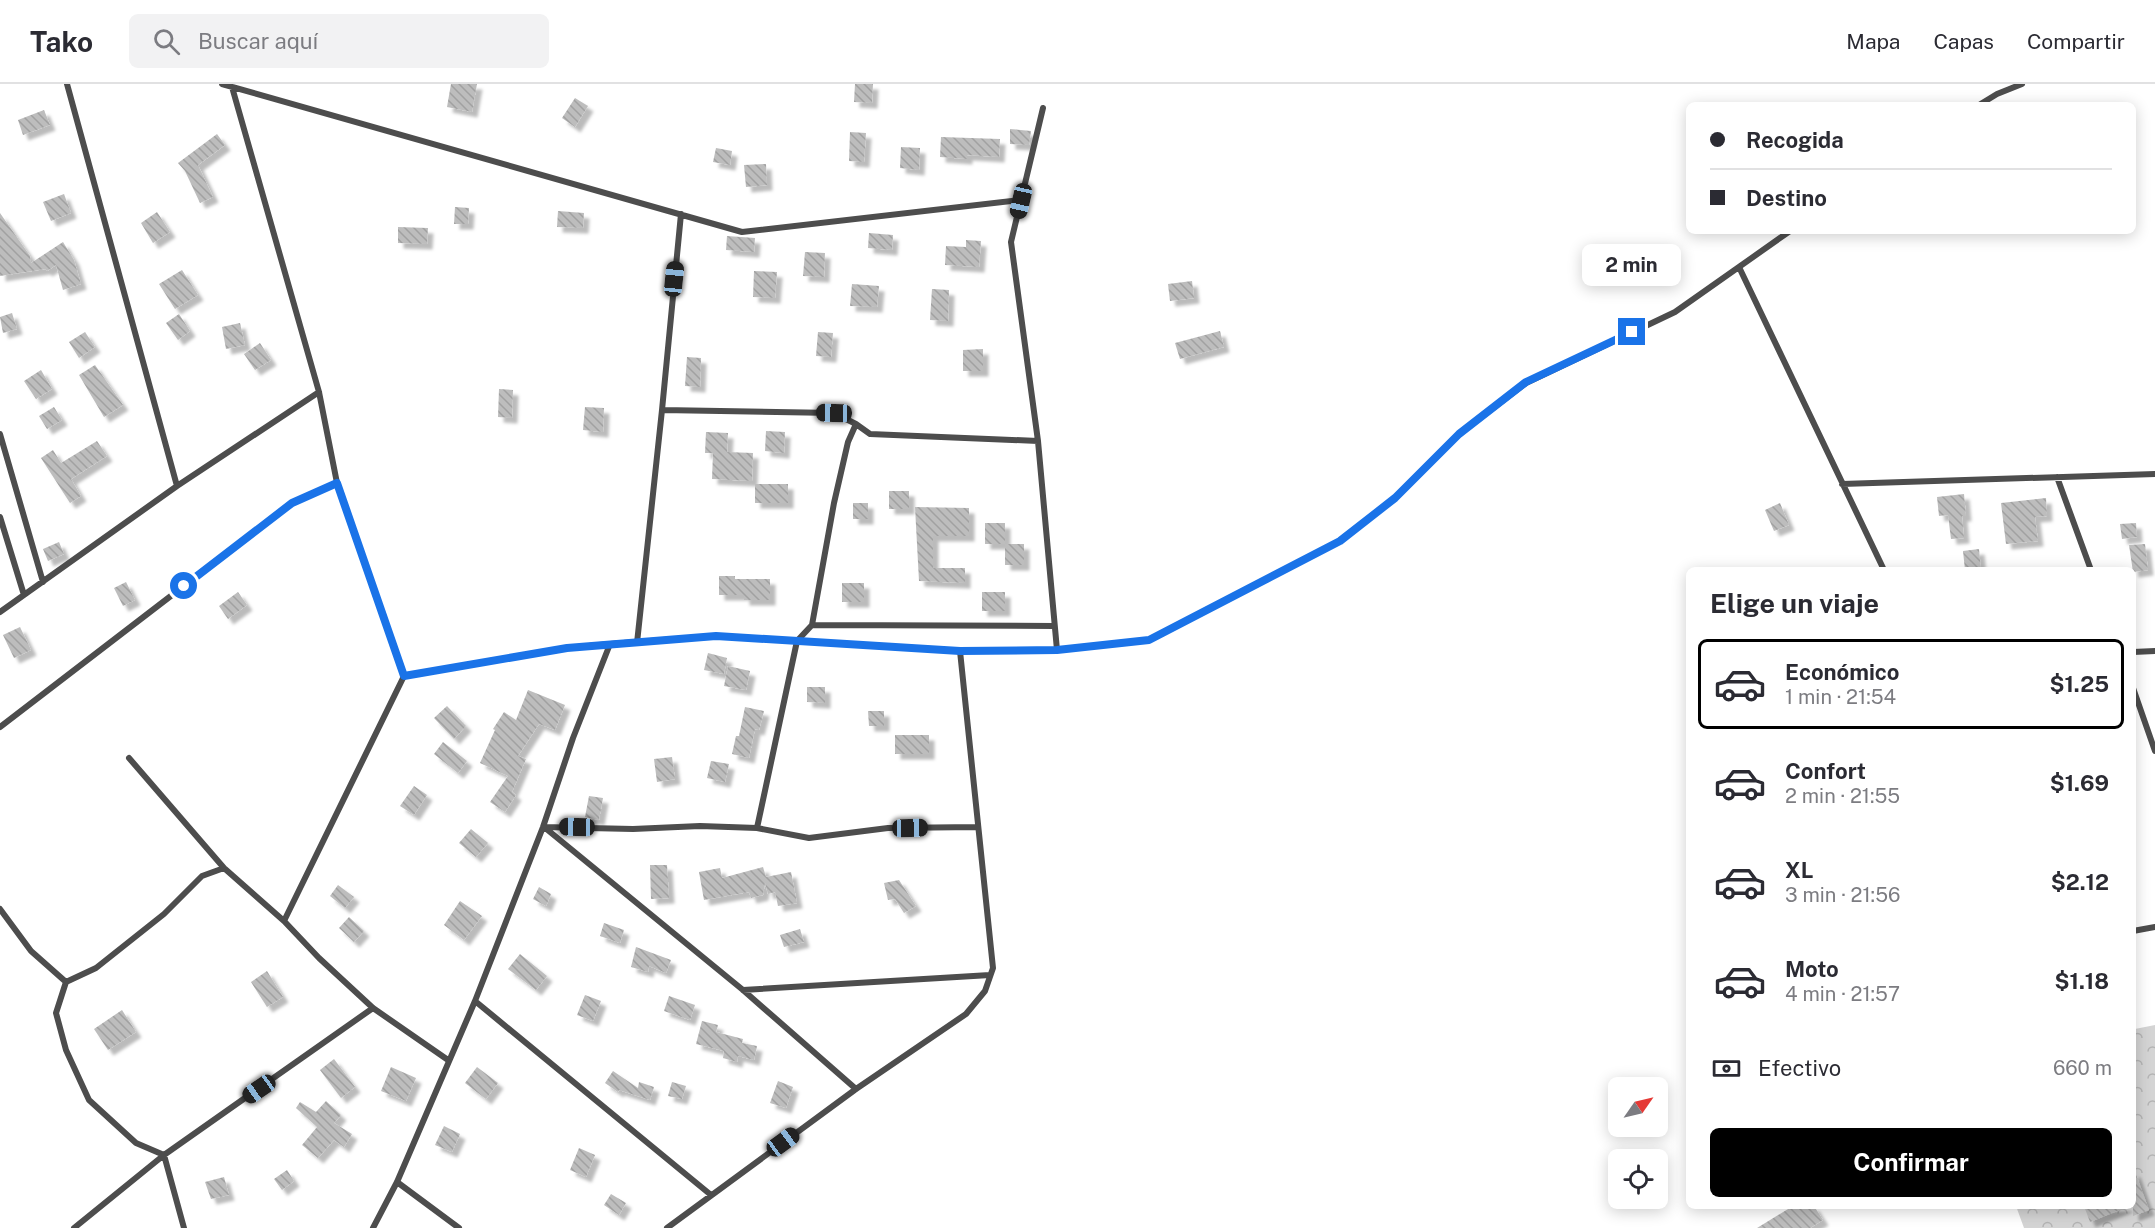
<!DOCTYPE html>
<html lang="es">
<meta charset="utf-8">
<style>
body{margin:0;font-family:"Public Sans",sans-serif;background:#f2f2f3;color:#2b2b33;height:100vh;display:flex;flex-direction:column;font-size:22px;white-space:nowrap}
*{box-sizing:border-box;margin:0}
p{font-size:20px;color:#7c7c81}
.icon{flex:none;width:33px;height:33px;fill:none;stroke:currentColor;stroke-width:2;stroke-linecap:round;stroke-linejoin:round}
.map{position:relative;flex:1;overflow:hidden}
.sheet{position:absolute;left:1686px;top:483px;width:450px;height:642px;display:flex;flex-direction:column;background:#fff;border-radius:9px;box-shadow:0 3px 15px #0003}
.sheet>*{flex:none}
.banner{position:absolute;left:1686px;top:18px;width:450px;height:132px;border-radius:9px;box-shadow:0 3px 15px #0003;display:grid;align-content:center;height:132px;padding:0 24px;background:#fff}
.needle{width:39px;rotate:56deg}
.controls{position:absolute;left:1608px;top:993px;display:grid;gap:12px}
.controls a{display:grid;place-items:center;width:60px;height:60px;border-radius:9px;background:#fff;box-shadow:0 3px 15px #0003;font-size:30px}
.end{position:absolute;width:27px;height:27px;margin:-14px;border:8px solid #1a73e8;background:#fff;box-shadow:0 0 0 3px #fff}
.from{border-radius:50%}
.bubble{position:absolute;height:42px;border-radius:9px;background:#fff;box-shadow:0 3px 15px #0003;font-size:20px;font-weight:700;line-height:42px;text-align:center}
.car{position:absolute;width:18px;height:36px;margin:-18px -9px;border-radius:8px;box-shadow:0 0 4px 2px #0007;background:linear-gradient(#222 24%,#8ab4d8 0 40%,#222 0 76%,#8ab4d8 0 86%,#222 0)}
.banner b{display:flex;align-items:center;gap:21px;height:57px;font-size:22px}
.banner b+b{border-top:2px solid #e1e1e2}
.banner i{width:15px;height:15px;background:#2b2b33}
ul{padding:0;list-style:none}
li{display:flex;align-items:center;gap:18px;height:90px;margin:0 12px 9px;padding:0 12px;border:3px solid transparent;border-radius:9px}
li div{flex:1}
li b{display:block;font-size:22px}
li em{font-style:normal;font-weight:700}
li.on{border-color:#000}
li>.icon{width:54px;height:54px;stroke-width:1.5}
h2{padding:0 24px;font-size:27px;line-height:72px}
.pay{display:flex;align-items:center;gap:15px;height:66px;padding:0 24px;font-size:22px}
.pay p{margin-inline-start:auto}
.primary-button{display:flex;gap:12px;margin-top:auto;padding:12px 24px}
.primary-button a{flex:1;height:69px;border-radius:9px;background:#000;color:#fff;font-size:24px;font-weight:700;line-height:69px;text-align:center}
header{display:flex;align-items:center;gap:36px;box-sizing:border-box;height:84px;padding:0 30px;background:#fff;border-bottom:2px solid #e1e1e2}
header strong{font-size:28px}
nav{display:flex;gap:33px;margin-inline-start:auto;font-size:21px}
.search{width:420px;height:54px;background:#f2f2f3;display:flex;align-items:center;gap:15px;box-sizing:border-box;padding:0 21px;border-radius:9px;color:#7c7c81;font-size:22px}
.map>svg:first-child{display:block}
</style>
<header>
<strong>Tako</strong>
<div class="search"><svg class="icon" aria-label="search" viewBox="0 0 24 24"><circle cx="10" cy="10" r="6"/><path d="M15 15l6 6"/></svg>Buscar aquí</div>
<nav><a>Mapa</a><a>Capas</a><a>Compartir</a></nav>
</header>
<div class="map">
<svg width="2155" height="1144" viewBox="0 0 2155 1144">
<defs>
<pattern id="forest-crowns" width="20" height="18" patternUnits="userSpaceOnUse" patternTransform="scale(1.5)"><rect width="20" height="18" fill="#d4d4d4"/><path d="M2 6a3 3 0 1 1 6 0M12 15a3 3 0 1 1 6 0" fill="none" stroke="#b4b4b4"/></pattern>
<pattern id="building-back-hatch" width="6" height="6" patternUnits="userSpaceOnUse" patternTransform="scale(1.5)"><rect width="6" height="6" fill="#bdbdbd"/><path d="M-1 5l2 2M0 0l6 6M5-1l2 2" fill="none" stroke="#a1a1a1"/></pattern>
<filter id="shadow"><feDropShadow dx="5.5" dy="5.5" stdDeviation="1.5" flood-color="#0004"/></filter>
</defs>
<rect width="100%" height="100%" fill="#fff"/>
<path fill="url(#forest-crowns)" d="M2155,941V1144H2024L2016,1122H2133V943L2135,945Z"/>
<path fill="url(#building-back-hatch)" filter="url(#shadow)" d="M451,0H477L472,28L447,23Z
M855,0H873L872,19L854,18Z
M575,14L588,22L575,43L562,34Z
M44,26L50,41L23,51L18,36Z
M1010,45L1031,47L1029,61L1010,60Z
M850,48L866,49L864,78L849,77Z
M217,50L225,61L198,81L213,113L200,119L185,87L178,79Z
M941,53L1000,55L999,73L967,71V75L940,73Z
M901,63L920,64L919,86L900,84Z
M716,64L732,67L730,81L713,78Z
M766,80L767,101L746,103L744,81Z
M64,110L71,129L51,137L43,118Z
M455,123L469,124L468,140H454Z
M558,127L584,129L583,144L557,143Z
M157,128L170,148L153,159L141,139Z
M0,129L30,172L31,179L63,158L74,176L81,200L63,206L56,181L47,187L45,185L0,192Z
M398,143L428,144L427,160L398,159Z
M869,149L893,151L892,166L868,164Z
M727,152L755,154L754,168L726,166Z
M966,156L981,157L979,183L945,181L946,162L966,163Z
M805,168L825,169L824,193L803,192Z
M182,186L198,211L175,225L159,200Z
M754,187L777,188L775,214L753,213Z
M1192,197L1194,214L1170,217L1168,200Z
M852,200L879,202L877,223L850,222Z
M932,205L949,206L948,237L930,236Z
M12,229L17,245L3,249L0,233Z
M179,230L190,247L178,256L166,239Z
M240,239L245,261L226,265L222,243Z
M1220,247L1224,263L1180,275L1175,259Z
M85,248L95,263L79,274L69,258Z
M818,248L833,249L831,273L816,272Z
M260,259L271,276L255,286L244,270Z
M983,265V287H963V266Z
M687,273L701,274L700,303L685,302Z
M95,281L123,321L104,333L79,291Z
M41,286L52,305L36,315L24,297Z
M499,305L513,306L512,334L498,333Z
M54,323L62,336L47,345L39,332Z
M585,323L604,324L603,348L583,346Z
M766,347L785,348L784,369L765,367Z
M706,348L728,349L727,368L753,369L752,397L712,395L713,369H705Z
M97,357L107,372L71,395L81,412L70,419L41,374L53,366L61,379Z
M755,400H788V419H755Z
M889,407H909V425H889Z
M1964,410L1966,432H1962L1964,454L1951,455L1948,431L1939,432L1937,413Z
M2046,414L2047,432L2035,433L2038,457L2006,460L2001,419Z
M853,419H868V435H853Z
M1780,419L1789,441L1774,447L1765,426Z
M915,423L969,424V452H933V484H965V499L919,497Z
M985,439H1005V460H985Z
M2136,439L2137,453L2122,455L2120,440Z
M59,458L64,470L48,477L43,465Z
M1005,460H1024V481H1005Z
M2145,460L2148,486L2133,488L2129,461Z
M1979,465L1981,486H1965L1963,467Z
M719,492H735V495H770V516H744V511H719Z
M126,498L135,516L123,522L114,504Z
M842,499H864V518H842Z
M238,508L247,521L228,535L219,522Z
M982,508H1005V527H982Z
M20,543L31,566L14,574L3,551Z
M708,569L727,574L724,590L704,586Z
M728,582L750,587L746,606L724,602Z
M807,603H825V619L807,618Z
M528,606L565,621L555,646L539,640L518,672L526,675L512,708L516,711L505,728L490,718L508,692L480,679L495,646L493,645L504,628L516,636Z
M447,622L466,642L454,655L434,634Z
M745,623L764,627L759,646L755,645L749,674L732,670L736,652H739Z
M868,627H884V642H869Z
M895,651H929V670H895Z
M443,658L467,677L458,689L434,670Z
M672,673L675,695L657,698L654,675Z
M711,677L729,680L725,698L707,694Z
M414,702L427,711L414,731L400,722Z
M589,712L603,714L599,736L585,733Z
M471,745L488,759L476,773L459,759Z
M650,781H667L669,814L651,815Z
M763,783L766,793L791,788L797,819L778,822L775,808L768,810L765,799L763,811L751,814L749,808L704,816L699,788L720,784L722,794Z
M899,796L916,822L904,829L895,815L888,816L884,799Z
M338,801L354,813L345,824L330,812Z
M539,803L551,810L546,822L533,815Z
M460,817L482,832L464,856L444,841Z
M349,833L364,847L354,858L339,844Z
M604,839L624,846L620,859L600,852Z
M800,845L804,858L784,863L780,851Z
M636,863L671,876L666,889L649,882L648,888L631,883Z
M520,870L547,892L536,906L508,885Z
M267,887L283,913L267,923L251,898Z
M585,911L601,917L593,937L577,931Z
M669,912L695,921L690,936L664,927Z
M122,926L136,948L108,966L94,945Z
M702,937L718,941L716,948L743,955L742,959L757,962L754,976L738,972L737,978L723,974L724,967L696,960Z
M334,975L355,1003L341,1014L320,986Z
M391,983L416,994L406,1017L381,1007Z
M477,983L498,999L486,1015L465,999Z
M613,987L638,1004L639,998L654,1003L650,1016L619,1006L618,1008L605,999Z
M778,997L793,1003L786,1024L770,1019Z
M672,998L686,1002L682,1015L668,1012Z
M326,1017L341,1031L334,1039L352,1050L344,1063L334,1056L318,1074L302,1061L317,1043L296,1024L300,1018L316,1028Z
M444,1042L460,1050L452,1068L435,1061Z
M579,1064L595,1071L586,1093L570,1086Z
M287,1086L294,1097L282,1106L274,1095Z
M2133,1088H2135L2149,1126L2133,1132Z
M224,1093L229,1111L211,1115L205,1098Z
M611,1110L626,1119L619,1131L604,1121Z
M1793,1122H1814L1823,1136L1810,1144H1757Z
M2084,1122H2127V1123L2090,1138Z"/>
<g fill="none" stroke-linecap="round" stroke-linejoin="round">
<path stroke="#4d4d4d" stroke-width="6" d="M67,0L177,402
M222,0L742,148L1021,116
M232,3L319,308L337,399L404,592L284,837
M1979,21L1997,10L2022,0
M1043,24L1011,158L1038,357L1057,566
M1739,183L1884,486
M662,326L834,329L856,340L870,350L1038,357
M0,350L43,498
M2057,393L2091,486
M1842,400L2155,390
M0,433L24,511
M0,528L177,402L319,308
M812,541L1054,542
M637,559L662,326L681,130
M2133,568L2155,567
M404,592L567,564L610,560
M2133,604L2155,667
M0,643L292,419L337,399
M129,674L224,784L284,837L319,874L373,924L448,976
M543,743L633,745L700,742L757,744L809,754L888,744L978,743
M544,743L743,906L856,1005
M757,744L797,557L812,541L834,419L848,358L856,340
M0,825L31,867L66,898L96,884L164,830L202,792L224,784
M2133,847L2155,843
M66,898L56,929L66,966L89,1016L136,1059L164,1071L184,1144
M743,906L990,891
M475,917L711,1111
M397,1098L459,1144
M74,1144L164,1071L373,924
M373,1144L397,1098L475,917L543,743L573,654L610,560L716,552L960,567L1057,566L1149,556L1340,457L1395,414L1459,350L1526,299L1675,228L1790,147
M667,1144L856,1005L966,930L985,907L993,884L960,567"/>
</g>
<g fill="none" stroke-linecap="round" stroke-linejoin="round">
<path stroke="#1a73e8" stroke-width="8" d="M184,502L292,419L337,399L404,592L567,564L716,552L960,567L1057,566L1149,556L1340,457L1395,414L1459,350L1526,298L1632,248"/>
</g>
</svg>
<div class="controls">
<a><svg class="needle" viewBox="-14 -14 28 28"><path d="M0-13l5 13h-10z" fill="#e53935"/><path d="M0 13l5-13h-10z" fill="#7c7c81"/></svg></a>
<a><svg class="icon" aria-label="locate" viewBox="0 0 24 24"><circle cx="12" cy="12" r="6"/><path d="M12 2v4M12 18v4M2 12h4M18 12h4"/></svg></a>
</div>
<i class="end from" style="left:184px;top:502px"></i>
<i class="end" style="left:1632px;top:248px"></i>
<div class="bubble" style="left:1582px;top:160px;width:99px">2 min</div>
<i class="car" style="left:1021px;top:117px;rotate:193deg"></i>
<i class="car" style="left:674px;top:195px;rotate:6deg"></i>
<i class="car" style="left:834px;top:329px;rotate:271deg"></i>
<i class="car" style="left:577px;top:743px;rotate:271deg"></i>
<i class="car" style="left:910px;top:744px;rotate:89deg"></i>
<i class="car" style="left:259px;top:1005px;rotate:235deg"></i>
<i class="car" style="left:783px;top:1058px;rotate:54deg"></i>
<div class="banner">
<b><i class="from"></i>Recogida</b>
<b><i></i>Destino</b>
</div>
<section class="sheet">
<h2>Elige un viaje</h2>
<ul>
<li class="on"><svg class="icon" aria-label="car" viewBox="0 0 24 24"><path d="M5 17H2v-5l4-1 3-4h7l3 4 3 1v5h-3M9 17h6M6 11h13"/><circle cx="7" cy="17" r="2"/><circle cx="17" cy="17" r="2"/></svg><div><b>Económico</b><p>1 min · 21:54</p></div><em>$1.25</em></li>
<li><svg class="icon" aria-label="car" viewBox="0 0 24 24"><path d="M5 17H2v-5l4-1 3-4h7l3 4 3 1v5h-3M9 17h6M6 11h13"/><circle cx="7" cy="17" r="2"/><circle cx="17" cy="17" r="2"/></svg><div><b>Confort</b><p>2 min · 21:55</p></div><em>$1.69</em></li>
<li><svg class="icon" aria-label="car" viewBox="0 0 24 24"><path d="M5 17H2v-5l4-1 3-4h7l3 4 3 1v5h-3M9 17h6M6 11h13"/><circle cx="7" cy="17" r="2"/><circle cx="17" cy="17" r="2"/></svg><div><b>XL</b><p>3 min · 21:56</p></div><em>$2.12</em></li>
<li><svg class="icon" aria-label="car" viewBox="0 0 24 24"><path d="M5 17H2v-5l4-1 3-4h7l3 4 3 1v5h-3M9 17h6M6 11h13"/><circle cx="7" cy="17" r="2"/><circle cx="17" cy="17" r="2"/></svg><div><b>Moto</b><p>4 min · 21:57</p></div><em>$1.18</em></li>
</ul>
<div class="pay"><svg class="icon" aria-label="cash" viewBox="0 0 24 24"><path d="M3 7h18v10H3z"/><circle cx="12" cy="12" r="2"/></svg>Efectivo<p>660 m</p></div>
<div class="primary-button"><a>Confirmar</a></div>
</section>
</div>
